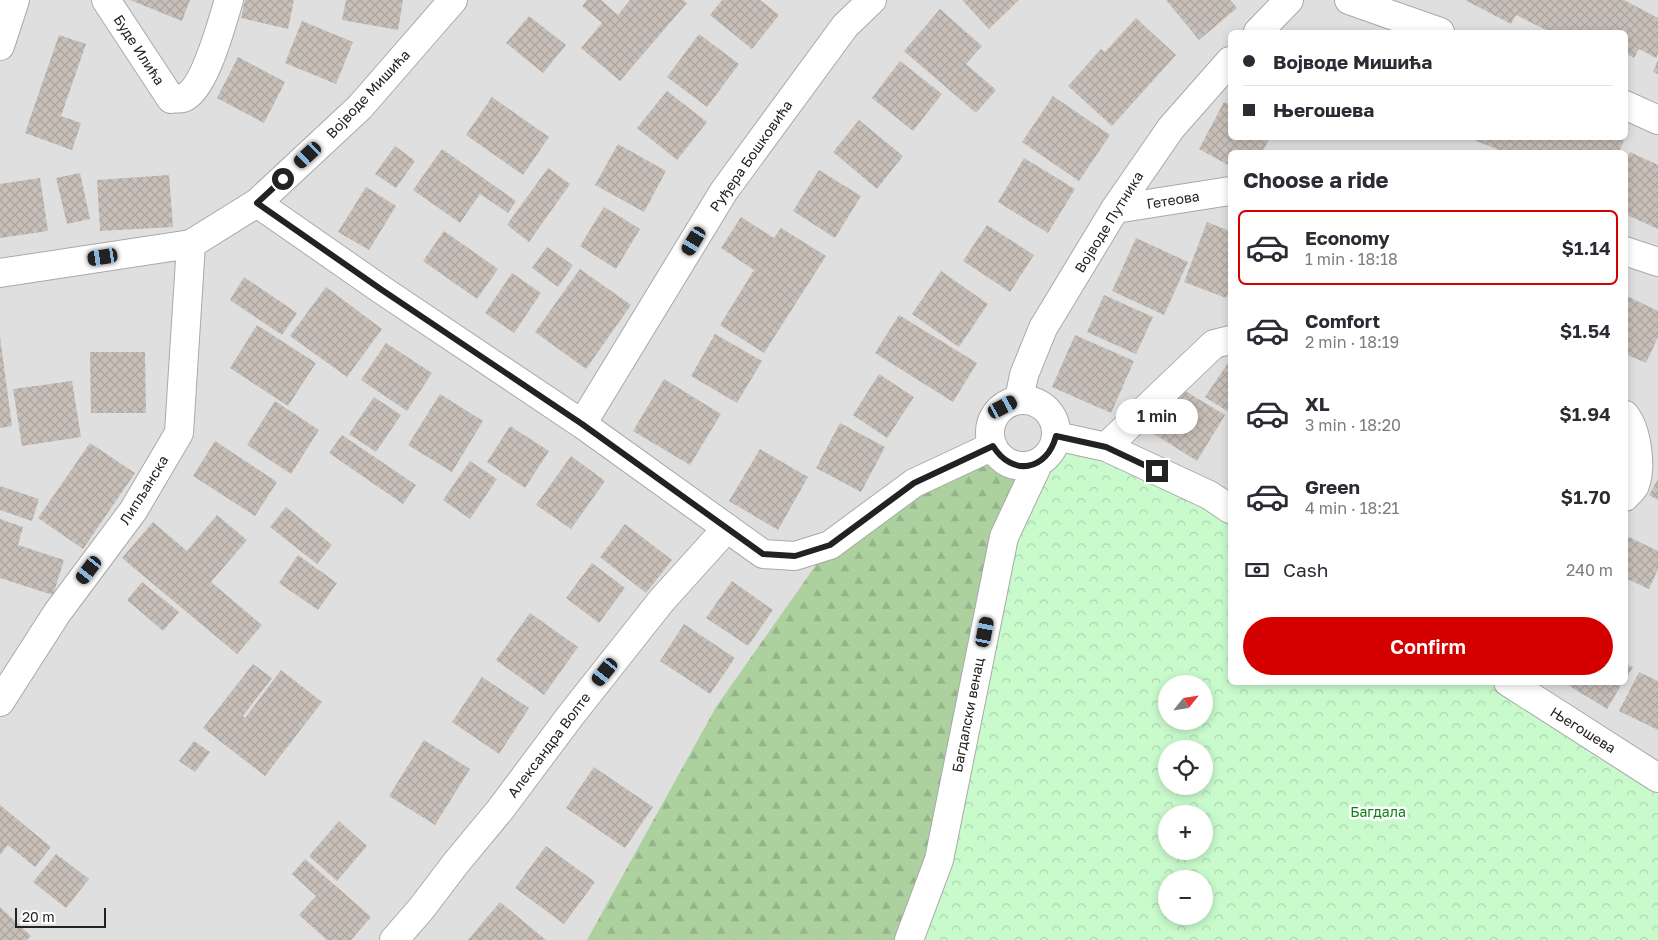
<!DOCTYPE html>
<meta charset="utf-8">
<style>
body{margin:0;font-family:"Golos Text",sans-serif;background:#f7f7f7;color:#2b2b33;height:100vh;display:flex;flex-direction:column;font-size:19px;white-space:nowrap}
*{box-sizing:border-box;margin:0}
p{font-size:16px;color:#7c7c81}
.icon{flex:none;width:28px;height:28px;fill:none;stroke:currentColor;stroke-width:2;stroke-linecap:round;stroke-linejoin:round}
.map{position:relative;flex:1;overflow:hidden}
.details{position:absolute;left:1228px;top:150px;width:400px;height:535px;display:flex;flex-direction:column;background:#fff;border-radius:8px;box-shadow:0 2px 8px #0003}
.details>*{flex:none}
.banner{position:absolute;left:1228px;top:30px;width:400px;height:110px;border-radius:8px;box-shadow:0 2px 8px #0003;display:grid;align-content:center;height:110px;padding:0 15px;background:#fff}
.needle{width:32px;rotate:60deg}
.controls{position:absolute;left:1158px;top:675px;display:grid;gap:10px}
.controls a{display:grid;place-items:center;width:55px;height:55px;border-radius:50%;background:#fff;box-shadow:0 2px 8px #0003;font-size:25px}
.scale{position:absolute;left:15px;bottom:12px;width:91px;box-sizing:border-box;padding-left:5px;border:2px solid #222;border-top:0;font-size:14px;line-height:18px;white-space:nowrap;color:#222;-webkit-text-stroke:4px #fff;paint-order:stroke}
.end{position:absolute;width:22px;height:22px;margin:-11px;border:6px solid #222;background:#fff;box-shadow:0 0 0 2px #fff}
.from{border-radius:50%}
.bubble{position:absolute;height:35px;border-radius:18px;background:#fff;box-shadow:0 2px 8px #0003;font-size:16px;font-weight:600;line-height:35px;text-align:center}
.car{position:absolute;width:15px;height:30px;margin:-15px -8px;border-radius:6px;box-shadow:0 0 4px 1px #0007;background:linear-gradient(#222 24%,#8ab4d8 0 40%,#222 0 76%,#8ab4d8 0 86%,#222 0)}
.banner b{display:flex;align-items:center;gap:18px;height:48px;font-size:19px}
.banner b+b{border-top:1px solid #e1e1e2}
.banner i{width:12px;height:12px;background:#2b2b33}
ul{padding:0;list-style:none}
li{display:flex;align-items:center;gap:15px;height:75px;margin:0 10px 8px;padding:0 5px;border:2px solid transparent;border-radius:8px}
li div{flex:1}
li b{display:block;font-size:19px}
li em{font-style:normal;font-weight:600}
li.on{border-color:#d40000}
li>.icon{width:45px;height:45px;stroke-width:1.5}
h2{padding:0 15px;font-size:22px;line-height:60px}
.pay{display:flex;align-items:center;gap:12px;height:55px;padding:0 15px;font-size:19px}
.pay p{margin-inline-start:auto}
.primary-button{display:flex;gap:10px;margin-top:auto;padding:10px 15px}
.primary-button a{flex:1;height:58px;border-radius:30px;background:#d40000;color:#fff;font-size:20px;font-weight:600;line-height:58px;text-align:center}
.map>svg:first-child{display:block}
</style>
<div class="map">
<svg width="1658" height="940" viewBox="0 0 1658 940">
<defs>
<pattern id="forest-firs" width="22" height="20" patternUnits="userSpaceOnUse" patternTransform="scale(1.25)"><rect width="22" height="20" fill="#add19e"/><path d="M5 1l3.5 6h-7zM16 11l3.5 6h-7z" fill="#95b388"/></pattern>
<pattern id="park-crowns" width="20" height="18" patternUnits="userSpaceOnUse" patternTransform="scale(1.25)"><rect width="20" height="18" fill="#c8facc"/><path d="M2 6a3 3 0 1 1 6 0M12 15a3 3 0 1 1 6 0" fill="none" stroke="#acd6af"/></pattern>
<pattern id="building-cross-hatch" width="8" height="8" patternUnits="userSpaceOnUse" patternTransform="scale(1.25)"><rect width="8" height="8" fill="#c7bfb8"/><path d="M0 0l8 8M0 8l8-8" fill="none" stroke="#aba49e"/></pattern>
</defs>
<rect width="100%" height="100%" fill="#f2efe9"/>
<path fill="#e0dfdf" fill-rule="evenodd" d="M0,0H1658V940H0ZM1230,32H1625V138H1230ZM1230,152H1625V682H1230ZM1166,684H1204V721H1166ZM1166,749H1204V786H1166ZM1166,814H1204V851H1166ZM1166,879H1204V916H1166Z"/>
<path fill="url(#forest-firs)" d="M999,455C1009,463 1016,466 1029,466L909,940H587L716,707L830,545L891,499Z"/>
<path fill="url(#park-crowns)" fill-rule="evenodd" d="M1056,436L1230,509V682L1508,683L1658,778V940H909L1004,537L1053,446ZM1166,684H1204V721H1166ZM1166,749H1204V786H1166ZM1166,814H1204V851H1166ZM1166,879H1204V916H1166Z"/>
<path fill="url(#building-cross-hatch)" d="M130,0H190L182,21Z
M245,0H294L288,29L241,18Z
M346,0H403L398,30L342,20Z
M587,0H601L618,15L630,0H683L687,3L620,81L581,48L602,23L582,6Z
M722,0H760L779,15L752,49L710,15Z
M962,0H1019L989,29Z
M1166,0H1230L1237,8L1199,40Z
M1465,0H1624L1658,18V54L1656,58L1639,49L1634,58L1625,53V32H1586L1583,31V32H1550L1516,15L1511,24Z
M940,9L982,46L966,64L996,90L976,113L904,51Z
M529,16L566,45L543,73L506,43Z
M1136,18L1176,55L1112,126L1068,86L1101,49L1105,52Z
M302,21L353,42L336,84L285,63Z
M699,34L739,64L707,107L667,77Z
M59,35L86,44L61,116L81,123L72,150L25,133Z
M238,57L285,82L264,123L217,98Z
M1658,60V74L1653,72Z
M900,61L942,94L913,131L872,98Z
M667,91L707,122L677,160L637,128Z
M1053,96L1110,135L1079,181L1022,142Z
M492,97L549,137L523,175L466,135Z
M1224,102L1230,105V138H1270L1262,152H1230V166L1199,149Z
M859,120L903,156L877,189L833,152Z
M1469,138H1625L1619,152H1504Z
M618,144L666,171L644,212L595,185Z
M395,146L415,161L396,188L375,174Z
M442,149L516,201L508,213L480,194L460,223L413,190Z
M1630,152L1658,165V229L1625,214V163Z
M1024,158L1075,189L1048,233L998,202Z
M548,168L570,184L529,242L507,225Z
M819,170L861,196L835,238L793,211Z
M80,173L90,219L67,224L56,178Z
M169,175L173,227L100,231L97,180Z
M40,178L48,231L0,238V184Z
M366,187L396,206L369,250L338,232Z
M604,207L640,229L616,269L580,246Z
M741,217L774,238L781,228L826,256L764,353L720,325L754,270L721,248Z
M1207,222L1230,231V288L1226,298L1184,282Z
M987,225L1034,255L1010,292L963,261Z
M444,231L498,269L477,299L423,261Z
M1136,238L1188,262L1164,315L1112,291Z
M547,247L573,265L558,287L532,268Z
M580,269L631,305L586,369L535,332Z
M941,271L988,304L959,347L912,314Z
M512,273L541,293L514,333L485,313Z
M244,277L297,313L282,335L230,300Z
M326,287L382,329L347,377L290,336Z
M1104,295L1153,317L1136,354L1087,332Z
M1625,295L1658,311V337L1646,363L1625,354Z
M899,315L977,363L953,402L875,353Z
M257,325L316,363L288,406L230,368Z
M715,334L762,361L737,403L691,376Z
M1075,335L1134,361L1111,413L1052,387Z
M0,337L12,426L0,428Z
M386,343L432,373L407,411L361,380Z
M90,352H145L146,413H91Z
M1230,360V413L1205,397Z
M879,374L914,397L887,438L853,415Z
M664,379L721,414L690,465L633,431Z
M72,381L81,437L22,446L13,389Z
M1182,389L1225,415L1197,461L1154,434Z
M440,394L483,421L452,472L408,445Z
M374,397L401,415L376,452L349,434Z
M275,401L319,430L291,474L247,445Z
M840,423L885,447L861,492L816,468Z
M510,426L549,451L525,488L487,462Z
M342,435L416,485L403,504L329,453Z
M215,441L277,482L255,516L193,476Z
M90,443L135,473L83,549L38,518Z
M760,449L808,477L778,530L729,501Z
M571,456L605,481L571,529L536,505Z
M470,461L497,479L470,519L443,500Z
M1658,479V500L1649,495Z
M0,486L39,499L32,521L0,510Z
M286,507L332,545L317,564L270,527Z
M217,515L247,540L211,582L262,625L237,654L122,558L153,522L187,551Z
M0,519L23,527L18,545L64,560L53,595L0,578Z
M625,524L672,560L646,593L600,557Z
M1629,537L1658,551V569L1649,589L1625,578V546Z
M298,555L337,583L318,610L279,583Z
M592,563L625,588L599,623L566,598Z
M732,581L773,610L748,646L706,618Z
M142,582L179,612L163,631L127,600Z
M530,613L578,647L544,695L496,660Z
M684,624L735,658L710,694L660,661Z
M1625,663L1633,667L1625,680Z
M253,664L272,678L243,716L245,718L281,670L322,702L265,776L203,728Z
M1639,672L1658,681V730L1619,711Z
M482,677L529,708L499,754L452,722Z
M1563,682H1623L1607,709Z
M424,740L470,769L435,825L389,796Z
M194,741L210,752L195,772L179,761Z
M594,767L653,807L625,848L566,808Z
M0,805L51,847L35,867L8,845L0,855Z
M339,821L367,846L337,881L309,856Z
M546,846L595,882L564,924L515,888Z
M56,854L89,879L66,908L33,882Z
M305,859L371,917L351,940H327L299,915L316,896L292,874Z
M500,902L546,940H468Z
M0,907L31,936L27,940H0Z"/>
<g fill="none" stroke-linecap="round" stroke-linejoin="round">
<defs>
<path id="minor" d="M106,0L171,99C174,98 180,99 183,98C205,90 222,22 229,0
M1349,0L1440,32
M1258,32L1289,0
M0,46L15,0
M1625,105L1658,120
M257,203L382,290L582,424L763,554L795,556L830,545L914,483L993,446
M1115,209L1230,191
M1625,251L1658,262
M0,273L191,244L257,203L360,107L453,0
M1019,400L1024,375L1043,328L1115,209L1171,128L1230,61
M990 433a33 33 0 1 1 66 0a33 33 0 1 1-66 0Z
M1625,415C1637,430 1642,467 1635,485C1634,489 1628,493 1625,497
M582,424L724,191L845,26L872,0
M1056,436L1106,447L1209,495L1230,509
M1106,447L1214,344L1230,340
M1508,682L1658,778
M0,702L57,613L133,511L179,433L191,244
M394,940L421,909L456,863L500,810L571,715L662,600L727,528
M909,940L939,860L1004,537L1039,462"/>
</defs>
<use href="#minor" stroke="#a9a9a9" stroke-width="30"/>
<use href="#minor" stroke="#fff" stroke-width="28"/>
</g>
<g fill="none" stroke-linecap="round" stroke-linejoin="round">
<path stroke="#222" stroke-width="6" d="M283,179L257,203L382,290L582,424L763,554L795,556L830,545L914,483L993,446C1012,477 1047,471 1056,436L1106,447L1157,471"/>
</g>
<g text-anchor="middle" stroke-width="5" stroke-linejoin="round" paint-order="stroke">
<g font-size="14" fill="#222" stroke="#fff">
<text transform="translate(139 50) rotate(57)" y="5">Буде Илића</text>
<text transform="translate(368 94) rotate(-47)" y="5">Војводе Мишића</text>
<text transform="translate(751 156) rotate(-55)" y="5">Руђера Бошковића</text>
<text transform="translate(1173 200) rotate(-9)" y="5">Гетеова</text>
<text transform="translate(1109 222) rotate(-58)" y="5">Војводе Путника</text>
<text transform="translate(144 490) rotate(-58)" y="5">Липљанска</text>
<text transform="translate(968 715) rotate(-79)" y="5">Багдалски венац</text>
<text transform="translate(1583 730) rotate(32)" y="5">Његошева</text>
<text transform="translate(549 745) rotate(-53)" y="5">Александра Волте</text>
</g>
<g font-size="14" fill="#0c8416" stroke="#fff">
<text x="1378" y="817">Багдала</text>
</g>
</g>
</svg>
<div class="controls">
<a><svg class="needle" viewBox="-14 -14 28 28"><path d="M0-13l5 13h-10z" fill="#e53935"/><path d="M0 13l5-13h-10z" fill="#7c7c81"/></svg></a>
<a><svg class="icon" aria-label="locate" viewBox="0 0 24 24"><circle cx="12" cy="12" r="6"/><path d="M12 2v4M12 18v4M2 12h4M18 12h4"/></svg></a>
<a>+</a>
<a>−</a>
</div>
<div class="scale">20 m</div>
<i class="end from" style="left:283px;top:179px"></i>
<i class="end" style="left:1157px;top:471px"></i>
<div class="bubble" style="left:1116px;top:399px;width:82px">1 min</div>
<i class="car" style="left:308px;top:155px;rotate:227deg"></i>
<i class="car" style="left:694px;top:241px;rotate:211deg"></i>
<i class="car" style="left:103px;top:257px;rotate:261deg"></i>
<i class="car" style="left:1003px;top:407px;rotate:62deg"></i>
<i class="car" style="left:89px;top:570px;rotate:217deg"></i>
<i class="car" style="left:985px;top:632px;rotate:11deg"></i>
<i class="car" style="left:605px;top:672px;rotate:219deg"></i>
<div class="banner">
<b><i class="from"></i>Војводе Мишића</b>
<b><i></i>Његошева</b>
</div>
<section class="details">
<h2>Choose a ride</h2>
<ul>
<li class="on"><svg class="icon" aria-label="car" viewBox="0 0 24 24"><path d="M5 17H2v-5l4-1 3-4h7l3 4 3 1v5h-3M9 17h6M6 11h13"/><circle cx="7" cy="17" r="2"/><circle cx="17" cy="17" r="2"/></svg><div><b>Economy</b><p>1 min · 18:18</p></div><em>$1.14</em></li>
<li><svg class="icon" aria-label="car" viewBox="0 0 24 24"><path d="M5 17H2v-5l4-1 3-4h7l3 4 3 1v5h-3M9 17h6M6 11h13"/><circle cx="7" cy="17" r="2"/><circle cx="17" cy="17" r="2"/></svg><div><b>Comfort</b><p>2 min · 18:19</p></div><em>$1.54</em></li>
<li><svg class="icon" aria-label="car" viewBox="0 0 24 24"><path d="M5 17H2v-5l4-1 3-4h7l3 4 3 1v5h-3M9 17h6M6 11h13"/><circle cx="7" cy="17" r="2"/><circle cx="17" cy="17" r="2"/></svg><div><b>XL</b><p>3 min · 18:20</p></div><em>$1.94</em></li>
<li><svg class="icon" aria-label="car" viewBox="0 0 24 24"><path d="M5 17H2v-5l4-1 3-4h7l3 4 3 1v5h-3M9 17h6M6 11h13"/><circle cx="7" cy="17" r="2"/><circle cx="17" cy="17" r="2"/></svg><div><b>Green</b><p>4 min · 18:21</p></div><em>$1.70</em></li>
</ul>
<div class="pay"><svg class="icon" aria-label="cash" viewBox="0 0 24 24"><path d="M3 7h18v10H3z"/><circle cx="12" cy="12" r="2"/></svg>Cash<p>240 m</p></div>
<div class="primary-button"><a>Confirm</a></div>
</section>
</div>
